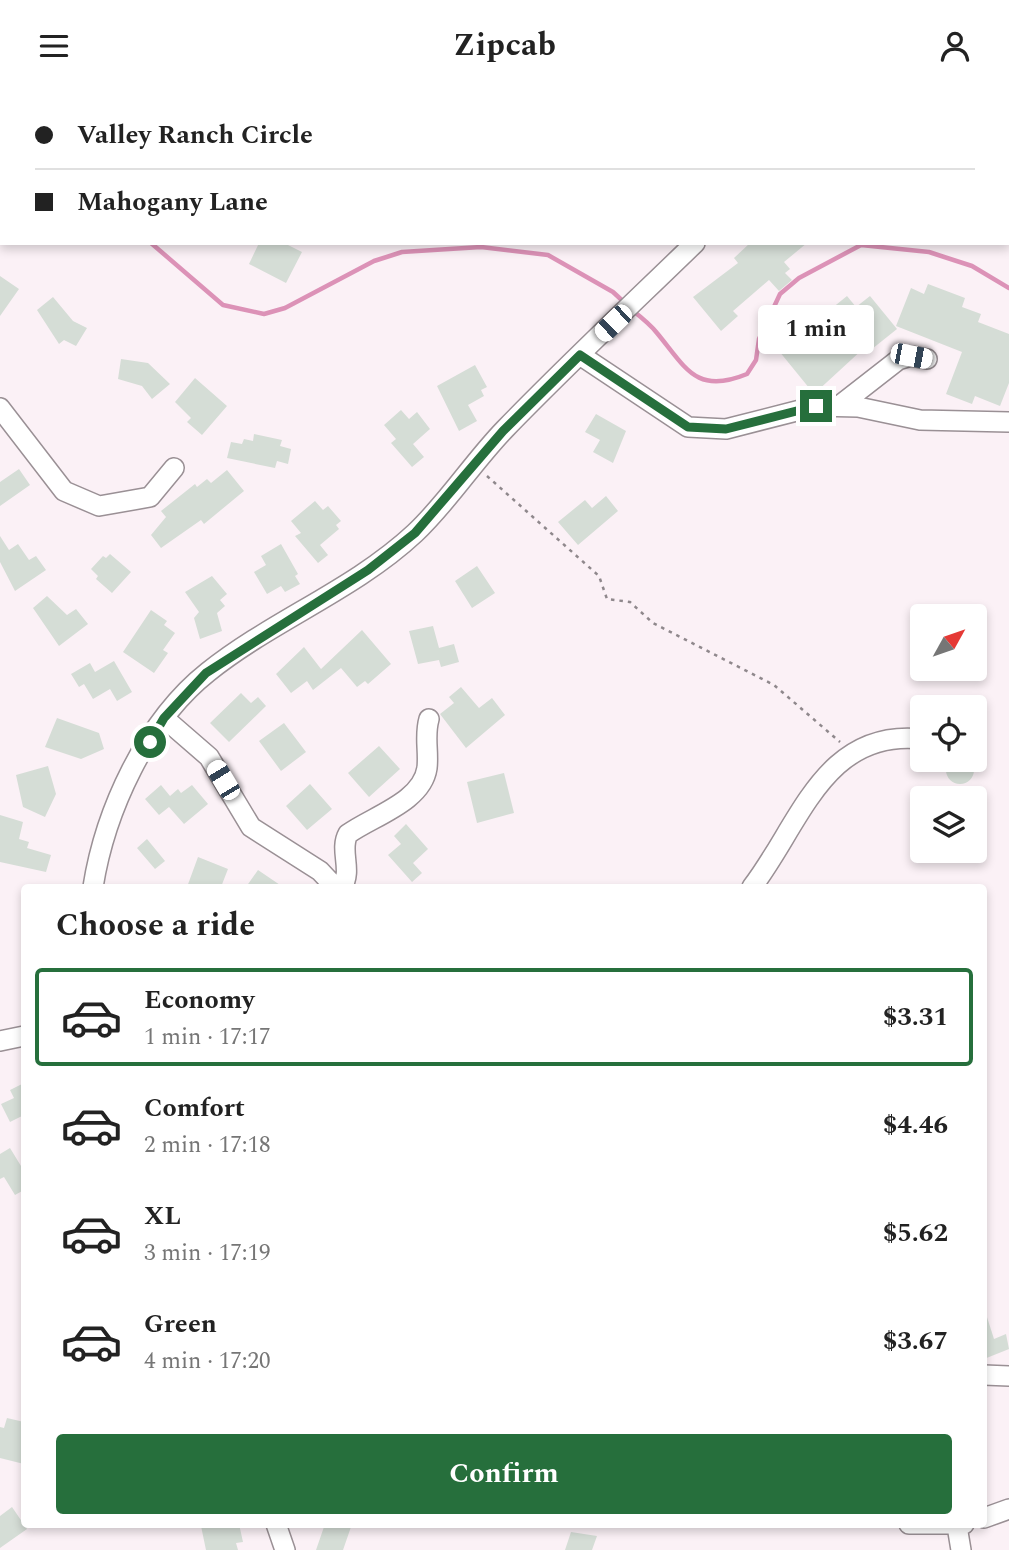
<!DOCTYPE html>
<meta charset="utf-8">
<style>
body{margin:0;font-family:Spectral,serif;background:#f6f6f6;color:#222;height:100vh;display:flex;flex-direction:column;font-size:26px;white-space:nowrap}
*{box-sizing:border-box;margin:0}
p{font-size:23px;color:#767676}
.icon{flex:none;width:38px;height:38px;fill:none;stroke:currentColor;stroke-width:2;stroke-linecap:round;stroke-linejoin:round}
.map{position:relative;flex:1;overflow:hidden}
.drawer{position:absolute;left:21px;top:793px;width:966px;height:644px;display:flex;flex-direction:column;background:#fff;border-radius:7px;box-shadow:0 4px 10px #0003}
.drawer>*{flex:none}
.hud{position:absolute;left:0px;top:0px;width:1010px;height:154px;box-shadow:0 4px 10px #0003;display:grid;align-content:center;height:154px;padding:0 35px;background:#fff}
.needle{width:46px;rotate:50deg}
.tools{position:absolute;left:910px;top:513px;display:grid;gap:14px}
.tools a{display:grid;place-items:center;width:77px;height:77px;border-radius:7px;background:#fff;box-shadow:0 4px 10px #0003;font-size:35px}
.end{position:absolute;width:32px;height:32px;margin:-16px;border:9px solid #266f3c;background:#fff;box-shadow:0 0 0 4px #fff}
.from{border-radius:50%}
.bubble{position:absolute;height:49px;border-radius:7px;background:#fff;box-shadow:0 4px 10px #0003;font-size:23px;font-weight:700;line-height:49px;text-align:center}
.car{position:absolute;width:21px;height:42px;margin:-21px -10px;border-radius:9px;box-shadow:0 0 5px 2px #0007;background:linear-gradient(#fff 24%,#345 0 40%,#fff 0 76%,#345 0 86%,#fff 0)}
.hud b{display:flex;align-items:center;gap:24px;height:66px;font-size:26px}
.hud b+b{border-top:2px solid #e0e0e0}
.hud i{width:18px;height:18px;background:#222}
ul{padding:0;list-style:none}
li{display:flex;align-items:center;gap:21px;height:98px;margin:0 14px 10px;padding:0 21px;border:4px solid transparent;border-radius:7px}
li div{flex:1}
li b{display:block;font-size:26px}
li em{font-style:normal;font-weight:700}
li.selected{border-color:#266f3c}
li>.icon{width:63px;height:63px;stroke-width:1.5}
h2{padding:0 35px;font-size:32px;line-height:84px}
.action{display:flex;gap:14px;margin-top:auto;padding:14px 35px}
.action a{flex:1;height:80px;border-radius:7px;background:#266f3c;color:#fff;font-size:28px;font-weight:700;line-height:80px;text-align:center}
header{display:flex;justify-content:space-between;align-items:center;height:91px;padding:0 35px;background:#fff;font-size:32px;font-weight:700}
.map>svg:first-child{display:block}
</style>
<header><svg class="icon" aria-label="menu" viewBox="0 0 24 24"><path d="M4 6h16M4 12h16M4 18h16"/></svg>Zipcab<svg class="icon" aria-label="person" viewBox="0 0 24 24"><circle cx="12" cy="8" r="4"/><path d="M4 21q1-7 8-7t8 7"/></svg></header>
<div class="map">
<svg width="1009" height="1459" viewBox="0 0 1009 1459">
<rect width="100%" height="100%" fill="#fbf1f6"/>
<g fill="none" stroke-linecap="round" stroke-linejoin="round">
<path stroke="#dc92b7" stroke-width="4.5" d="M0,56L2,57
M151,152L223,214L264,223L285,217L374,170L402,161L481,156L548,164L613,201L626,213
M632,219C641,226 650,233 657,242C686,277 696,304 747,283L756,269L759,248L780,203L799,187L861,154L929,161L972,175L1009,197"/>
</g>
<path fill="#d5ddd6" d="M259,152H284L302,161L286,192L249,173Z
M750,152H807L784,171L790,178L785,182L792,189L779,200L769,189L733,220L738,225L721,240L693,206L738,172L734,167Z
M0,185L19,198L0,225Z
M928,193L965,207L962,216L981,223L978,231L1009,243V292L1000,315L975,305L972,313L946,303L962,261L896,235L911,197L924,203Z
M847,205L856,216L870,205L897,238L867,262L864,257L814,303L779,260Z
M53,206L73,230L87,237L76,255L64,249L59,253L37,219Z
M121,268L148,272L170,293L152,308L142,295L118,288Z
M475,274L487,296L481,299L484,305L468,314L477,330L459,340L437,295Z
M195,287L227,315L202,344L187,331L191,327L175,311Z
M401,319L409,328L417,321L430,338L413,353L424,366L412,376L391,352L396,348L384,334Z
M596,323L626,340L613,372L593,361L600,349L585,341Z
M254,343L282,349L280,355L291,358L288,373L277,370L275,377L227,367L231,351L242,353L244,348L253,350Z
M19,378L30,394L0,415V391Z
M227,379L244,400L204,433L201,429L161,457L151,444L166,426L161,420L195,393L197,396L207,388L211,392Z
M606,405L618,420L578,454L558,431L585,409L592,417Z
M315,410L323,419L328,415L341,430L336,434L339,438L320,454L328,464L318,472L295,445L301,442L291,430Z
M0,445L9,459L18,453L29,469L36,465L46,479L15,500L0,471Z
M281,453L298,483L295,485L300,493L285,501L281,495L267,503L254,481L266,474L261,465Z
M110,463L131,481L112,502L96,488L98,485L91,478L103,465L106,467Z
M477,475L495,502L472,517L455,490Z
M212,485L227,503L220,509L225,515L217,522L222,540L200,548L194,527L199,521L185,501Z
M47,505L67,524L76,518L88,533L59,555L33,517Z
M151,519L167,530L164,534L175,542L163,559L168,562L154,582L123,561Z
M433,535L439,557L454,553L459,571L441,576L439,569L418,573L409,540Z
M362,539L391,573L368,593L365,590L357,596L341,577L313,599L307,590L291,602L276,583L304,556L321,578Z
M114,570L132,601L117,610L110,598L93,608L84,593L79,596L71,583L90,572L95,581Z
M461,596L479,617L492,607L505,624L466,657L440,623L454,612L449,606Z
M241,602L251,612L258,606L266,615L229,651L210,632Z
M57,627L99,642L104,658L81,668L45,656Z
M284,632L306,661L281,680L259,650Z
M379,655L400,678L369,706L348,682Z
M946 679a14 14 0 1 1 28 0a14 14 0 1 1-28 0Z
M48,675L56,703L45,726L23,716L16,684Z
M504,682L514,722L477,732L467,691Z
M310,693L332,718L307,739L286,715Z
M161,694L170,705L178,698L181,702L192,694L208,713L184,733L169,716L159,724L145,708Z
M0,724L23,731L19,748L29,751L27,757L51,764L46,781L0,771Z
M406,733L428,758L413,772L422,782L412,791L388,764L401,753L394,745Z
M147,748L165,770L155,778L137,757Z
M198,766L228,778L221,796H187Z
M258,779L283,796H246Z
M24,992V1031L22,1025L10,1031L1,1013L14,1007L10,999Z
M10,1057L21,1075L24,1073V1099L15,1104L4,1086L0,1088V1063Z
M986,1223L994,1248L1006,1243L1009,1258L984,1268Z
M7,1327L24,1331V1373L0,1367V1336L4,1337Z
M12,1416L27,1438L0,1457V1425Z
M239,1433L243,1451L236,1452L238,1459H206L201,1435Z
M325,1433H352L343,1459H316Z
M571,1441L597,1445L592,1459H565Z"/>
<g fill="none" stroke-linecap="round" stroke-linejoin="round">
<defs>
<path id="minor" d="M515,0V2
M806,0L808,2
M221,2V0
M858,2L860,0
M1008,116H1009
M580,264L688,336L726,338L816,315L858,316L920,329L1009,331
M839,315L898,269L911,265L927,268
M0,317L64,400L99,415L150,406L174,377
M164,627L209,666L251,736L320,780L335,796
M93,796C105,720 146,630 208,581C273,529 354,499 415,442C448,411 473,371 505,338C567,274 631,214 695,152
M342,796C353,779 339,759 348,743C373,725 422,711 427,677C429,660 424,645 429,628
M752,796C800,734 824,637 922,648
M0,950L24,945
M984,1284L1009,1285
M984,1427L1009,1418
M276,1433L285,1459
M909,1433H964
M957,1435L961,1459"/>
</defs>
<use href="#minor" stroke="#9a9095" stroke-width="22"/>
<path stroke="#8f888c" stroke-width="2.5" stroke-dasharray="3.5 5" stroke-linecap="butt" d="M487,385L599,485L607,508L630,511L653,532L774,594L840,651"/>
<use href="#minor" stroke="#fff" stroke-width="19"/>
</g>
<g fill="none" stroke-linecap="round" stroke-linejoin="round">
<path stroke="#266f3c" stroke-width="9" d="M150,651L164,627L206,582L368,479L415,442L503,340L580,264L688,336L726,338L816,315"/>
</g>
</svg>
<div class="tools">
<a><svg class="needle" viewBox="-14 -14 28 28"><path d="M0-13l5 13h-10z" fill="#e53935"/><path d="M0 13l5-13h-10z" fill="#767676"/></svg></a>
<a><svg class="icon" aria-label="locate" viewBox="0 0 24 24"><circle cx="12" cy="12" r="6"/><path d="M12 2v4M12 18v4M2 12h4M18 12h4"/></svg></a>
<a><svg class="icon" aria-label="layers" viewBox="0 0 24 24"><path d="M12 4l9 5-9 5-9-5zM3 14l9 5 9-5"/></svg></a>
</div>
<i class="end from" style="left:150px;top:651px"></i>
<i class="end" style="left:816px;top:315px"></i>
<div class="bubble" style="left:758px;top:214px;width:116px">1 min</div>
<i class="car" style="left:613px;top:232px;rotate:226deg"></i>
<i class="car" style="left:911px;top:265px;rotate:101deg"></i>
<i class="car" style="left:223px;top:689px;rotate:329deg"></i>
<div class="hud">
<b><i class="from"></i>Valley Ranch Circle</b>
<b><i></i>Mahogany Lane</b>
</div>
<section class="drawer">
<h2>Choose a ride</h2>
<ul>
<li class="selected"><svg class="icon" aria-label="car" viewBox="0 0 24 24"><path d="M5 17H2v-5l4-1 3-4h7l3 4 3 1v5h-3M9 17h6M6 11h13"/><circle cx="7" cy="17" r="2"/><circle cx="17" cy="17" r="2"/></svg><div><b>Economy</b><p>1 min · 17:17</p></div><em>$3.31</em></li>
<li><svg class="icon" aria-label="car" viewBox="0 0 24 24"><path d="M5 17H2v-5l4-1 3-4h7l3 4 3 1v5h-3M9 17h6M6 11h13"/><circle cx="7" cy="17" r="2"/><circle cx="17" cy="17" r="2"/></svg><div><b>Comfort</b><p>2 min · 17:18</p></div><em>$4.46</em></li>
<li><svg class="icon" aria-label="car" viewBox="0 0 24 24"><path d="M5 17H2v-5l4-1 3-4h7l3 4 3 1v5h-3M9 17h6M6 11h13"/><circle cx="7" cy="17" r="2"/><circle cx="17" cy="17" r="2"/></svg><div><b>XL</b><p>3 min · 17:19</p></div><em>$5.62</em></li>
<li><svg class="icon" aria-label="car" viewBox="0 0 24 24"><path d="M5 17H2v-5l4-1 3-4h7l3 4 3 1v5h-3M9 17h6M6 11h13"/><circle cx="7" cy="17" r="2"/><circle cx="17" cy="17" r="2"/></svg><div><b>Green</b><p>4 min · 17:20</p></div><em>$3.67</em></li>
</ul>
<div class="action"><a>Confirm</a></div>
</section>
</div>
